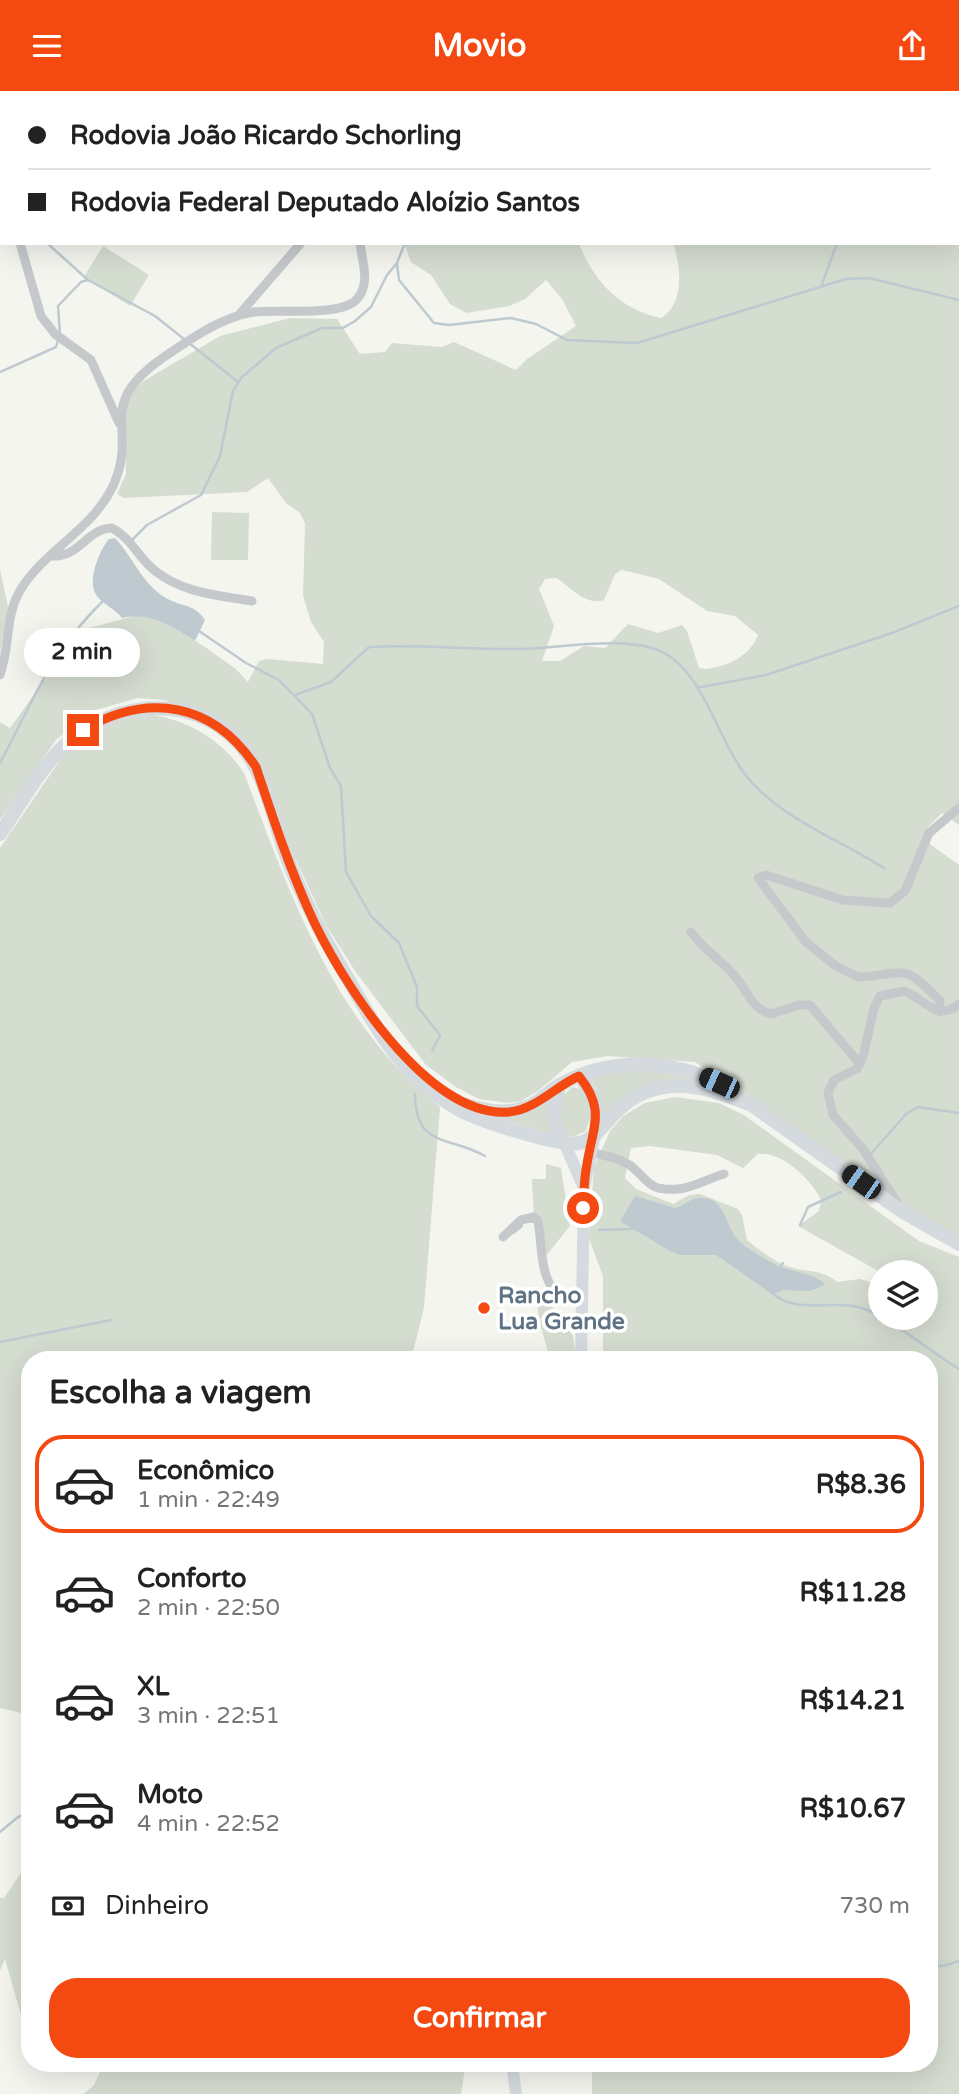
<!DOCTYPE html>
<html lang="pt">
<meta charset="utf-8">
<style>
body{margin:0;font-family:"Varela Round",sans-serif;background:#f2f2f2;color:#222;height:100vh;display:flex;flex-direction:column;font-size:26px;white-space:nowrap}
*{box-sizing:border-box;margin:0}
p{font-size:23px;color:#767676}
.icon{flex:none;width:38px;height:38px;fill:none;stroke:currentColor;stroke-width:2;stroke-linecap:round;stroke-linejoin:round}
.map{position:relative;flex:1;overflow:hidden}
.sheet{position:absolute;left:21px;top:1260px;width:917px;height:721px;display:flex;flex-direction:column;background:#fff;border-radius:28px;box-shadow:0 7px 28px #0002}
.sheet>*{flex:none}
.top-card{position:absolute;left:0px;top:0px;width:959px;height:154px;box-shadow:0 7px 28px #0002;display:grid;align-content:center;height:154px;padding:0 28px;background:#fff}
.tools{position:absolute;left:868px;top:1169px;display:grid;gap:14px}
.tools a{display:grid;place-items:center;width:70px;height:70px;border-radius:50%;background:#fff;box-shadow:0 7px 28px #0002;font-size:35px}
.end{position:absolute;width:32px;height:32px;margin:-16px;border:9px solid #f44911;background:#fff;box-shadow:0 0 0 4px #fff}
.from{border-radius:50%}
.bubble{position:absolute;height:49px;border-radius:24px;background:#fff;box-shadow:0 7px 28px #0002;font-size:23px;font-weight:800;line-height:49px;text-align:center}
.car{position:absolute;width:21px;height:42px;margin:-21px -10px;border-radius:9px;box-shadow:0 0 5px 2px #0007;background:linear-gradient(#222 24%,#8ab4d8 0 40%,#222 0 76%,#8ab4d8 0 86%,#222 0)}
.top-card b{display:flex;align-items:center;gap:24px;height:66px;font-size:26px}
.top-card b+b{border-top:2px solid #e0e0e0}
.top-card i{width:18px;height:18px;background:#222}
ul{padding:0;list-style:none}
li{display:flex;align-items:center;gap:21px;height:98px;margin:0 14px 10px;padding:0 14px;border:4px solid transparent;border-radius:28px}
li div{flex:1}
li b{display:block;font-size:26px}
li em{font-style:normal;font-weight:800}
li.on{border-color:#f44911}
li>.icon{width:63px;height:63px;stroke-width:1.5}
h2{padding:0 28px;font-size:32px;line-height:84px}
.pay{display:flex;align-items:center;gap:18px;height:77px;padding:0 28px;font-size:26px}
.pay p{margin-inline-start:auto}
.primary-button{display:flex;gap:14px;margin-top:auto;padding:14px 28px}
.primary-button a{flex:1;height:80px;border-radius:28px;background:#f44911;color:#fff;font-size:28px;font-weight:800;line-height:80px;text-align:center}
header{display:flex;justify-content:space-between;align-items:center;height:91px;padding:0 28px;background:#f44911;color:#fff;font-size:32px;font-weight:800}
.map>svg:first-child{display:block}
</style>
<header><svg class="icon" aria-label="menu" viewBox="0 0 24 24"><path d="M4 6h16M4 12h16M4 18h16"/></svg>Movio<svg class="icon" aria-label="share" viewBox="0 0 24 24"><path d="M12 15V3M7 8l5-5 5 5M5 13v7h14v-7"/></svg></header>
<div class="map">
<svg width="959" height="2003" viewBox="0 0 959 2003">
<rect width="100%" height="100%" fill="#f4f5ef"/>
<path fill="#d5dcd0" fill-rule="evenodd" d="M0,0H119L121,2H2V89Z
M359,0H959V734L942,722L928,736L924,749L959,774V1150L944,1145L695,971L608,965L572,971L538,1000L521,1010L508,1012L479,1008L456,996L426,974L355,880L326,834L278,730L257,675L187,617L164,609L138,607L92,620L56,649L0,729V631L10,637L72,551L89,537L142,523L171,535L205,556L236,578L248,591L259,570L268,568L323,573L324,551L311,531L303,505L305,432L300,422L286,412L268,387L247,401L124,407L117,403L126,383L124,320L130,303L142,291L220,245L290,227L337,228L360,263L385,261L392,252L442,256L454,251L516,279L527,268L576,235L562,208L546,189L525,208L509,215L466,222L450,213L431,184L411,171L404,152H579C593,190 621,219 661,227C685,213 681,175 673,152H957V2ZM622,479L659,488L707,520L735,525L758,544C750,565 727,576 705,578L699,577L687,540L682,534L658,542L628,533L605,557L584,555L560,570H542L554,535L539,498L545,488L557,487C571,497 586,515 604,509L615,483Z
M103,155L149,184L130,215L84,186Z
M212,421L249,422L248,469H211Z
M0,478L8,516L0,562Z
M139,622C182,626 219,645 244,682C290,803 335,934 440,1016L424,1217L411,1269H30V1624L0,1617V757L67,659L84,643Z
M624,980H656L702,990L657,992L600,1032L597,998L588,985Z
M572,996L584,999L591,1023L586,1040L572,1046L563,1041L557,1020L558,1010Z
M675,1006L719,1012L744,1024L919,1150L959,1166V2003H592V1975L600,1972L620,1978L624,1972H929V1269H603V1185L589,1148L594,1076L610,1040L623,1025L645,1012ZM650,1055L717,1064L743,1077L758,1063C782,1060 811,1088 821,1109L819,1120L798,1135L880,1181H926V1227H880V1194L860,1188L837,1191C822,1178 808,1182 790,1176C775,1171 759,1159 747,1149L742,1124L738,1118L700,1103L689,1104L673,1113L636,1098L625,1087L631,1057Z
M549,1010L553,1044L469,1018Z
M546,1073L561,1077L570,1135L545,1166L534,1129L532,1088H546Z
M547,1209L573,1245L576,1269H549C547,1248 536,1231 538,1210Z
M30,1769V1932L21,1924L5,1868L0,1880V1807H4Z
M104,1972H466L461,2003H83L94,1994Z"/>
<path fill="#becad0" d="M115,447C135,468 143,497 172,510C186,516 195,514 205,529L195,550C171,535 151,521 122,527C115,518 104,514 97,505C86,492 99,460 109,448Z
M635,1105L675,1117C684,1115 690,1107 699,1107C726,1104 725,1138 740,1151C749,1159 762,1166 772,1172C785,1180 820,1183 825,1194L810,1200L784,1199L772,1203L716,1164H680L670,1160L620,1130Z"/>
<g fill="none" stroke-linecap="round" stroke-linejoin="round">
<path stroke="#becad0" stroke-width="2.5" d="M373,2V0
M957,3L959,2
M47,152L88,189L155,225L238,291
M405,152L397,172L399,189L434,232L449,234L511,227L536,233L567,249L637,252L846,188L869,187L959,209
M822,193L837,152
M0,281L56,256L60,243L58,215L81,191L88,189
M132,449L147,434L201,404L220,365L233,300L241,287L276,257L322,237H343L355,230L371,216L387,184L397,172
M199,540L246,572L279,589L312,623L330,677L341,695L346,781L371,825L399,852L417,896V915L440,944L432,960
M696,597L766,584L892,542L959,515
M295,604L331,591L369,556C420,553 472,559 523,558C562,557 631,543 666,563C704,585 718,648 744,682C777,726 838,748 884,777
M0,672C35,607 49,562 105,508
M415,1003C416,1058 448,1044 485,1065
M871,1063L906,1023L918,1016L959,1022
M800,1134L808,1116L841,1101
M599,1139L632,1138
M513,1142L522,1135
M778,1179L783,1172
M771,1201C796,1224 828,1209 858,1216C885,1222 933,1263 959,1278
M0,1251L111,1229
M0,1741L18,1726L30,1721
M929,1874L943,1875L959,1870"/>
<path stroke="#c6c9cc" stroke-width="9" d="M359,0V2
M0,102L2,105
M20,152L41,225L55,243L91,269L119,332
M238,225L301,152
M50,465C81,467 85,438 112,437C131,447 138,466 154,479C182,502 217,504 252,510
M0,584C10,556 5,523 21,498C45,459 93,438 113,395C140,336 92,316 164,266C191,248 221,226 254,221C278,218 342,226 357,208C371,192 362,171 360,152
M691,841C703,858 720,868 734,884C746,897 752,919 771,923L799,914H810L860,973
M940,921V910C901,869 906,884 858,886L836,875L806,851L758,787L766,784L843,809L890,812L905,800L929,742L959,717
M590,1061C603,1064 620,1067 631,1075C650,1090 647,1100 678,1098C693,1097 709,1087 724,1083
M900,1116L863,1058L833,1024L828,1002L834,989L857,978L863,966L874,917L880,905L905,900C925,909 937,931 959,913
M503,1146L521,1129L534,1126L538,1130C543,1157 538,1191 564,1209L581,1211"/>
<path stroke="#d5dadf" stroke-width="12" d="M564,1051L584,1097
M581,1269L584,1097L595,1044
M512,1972L516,2003"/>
<path stroke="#d5dadf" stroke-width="14" d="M0,743C20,714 40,677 66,653C116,607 202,601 246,661C267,690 274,731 286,764C303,809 324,848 348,888C377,939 403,986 456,1017C476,1028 564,1059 583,1051C598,1045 607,1029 618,1019C660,980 706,996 752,1014
M579,985C594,1003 600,1021 595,1044
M559,994L553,1026L564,1051
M746,1010L903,1121L959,1153
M466,1014C490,1022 516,1025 538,1010C545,1005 552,998 560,994C608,966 673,968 721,993"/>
</g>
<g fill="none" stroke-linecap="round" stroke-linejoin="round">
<path stroke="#f44911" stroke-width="9" d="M83,639C148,601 213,611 256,676C272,724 288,773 309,820C338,886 427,1028 509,1021C535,1019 556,995 579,985C606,1019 593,1035 587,1073C584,1087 584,1102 583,1117"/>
</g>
<circle fill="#f44911" stroke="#fff" stroke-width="2.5" cx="484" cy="1217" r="7"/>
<g text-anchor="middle" stroke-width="7" stroke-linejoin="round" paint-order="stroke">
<g font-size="23" font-weight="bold" fill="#607384" stroke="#fff" text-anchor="start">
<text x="498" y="1212">Rancho<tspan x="498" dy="26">Lua Grande</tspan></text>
</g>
</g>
</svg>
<div class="tools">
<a><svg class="icon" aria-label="layers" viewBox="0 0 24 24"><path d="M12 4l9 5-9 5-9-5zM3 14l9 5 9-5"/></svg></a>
</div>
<i class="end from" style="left:583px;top:1117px"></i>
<i class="end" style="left:83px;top:639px"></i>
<div class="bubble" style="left:24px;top:537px;width:116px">2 min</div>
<i class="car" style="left:719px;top:992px;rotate:294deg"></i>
<i class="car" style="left:861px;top:1091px;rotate:305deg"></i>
<div class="top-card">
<b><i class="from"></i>Rodovia João Ricardo Schorling</b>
<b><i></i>Rodovia Federal Deputado Aloízio Santos</b>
</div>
<section class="sheet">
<h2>Escolha a viagem</h2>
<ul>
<li class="on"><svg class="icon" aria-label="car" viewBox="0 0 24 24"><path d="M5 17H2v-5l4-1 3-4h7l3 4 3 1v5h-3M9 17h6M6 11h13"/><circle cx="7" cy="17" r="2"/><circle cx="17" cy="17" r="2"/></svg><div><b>Econômico</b><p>1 min · 22:49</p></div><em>R$8.36</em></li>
<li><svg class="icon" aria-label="car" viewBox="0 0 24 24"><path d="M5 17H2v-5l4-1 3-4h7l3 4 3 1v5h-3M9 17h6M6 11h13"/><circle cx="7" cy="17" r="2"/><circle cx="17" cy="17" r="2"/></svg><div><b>Conforto</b><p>2 min · 22:50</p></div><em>R$11.28</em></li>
<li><svg class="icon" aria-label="car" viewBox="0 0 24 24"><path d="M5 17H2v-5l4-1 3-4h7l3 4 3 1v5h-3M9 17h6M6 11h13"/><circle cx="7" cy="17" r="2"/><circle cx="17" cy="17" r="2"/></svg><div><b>XL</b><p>3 min · 22:51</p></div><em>R$14.21</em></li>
<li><svg class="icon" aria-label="car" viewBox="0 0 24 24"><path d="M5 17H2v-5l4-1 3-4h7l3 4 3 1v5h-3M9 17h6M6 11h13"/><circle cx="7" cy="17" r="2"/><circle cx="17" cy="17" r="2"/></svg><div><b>Moto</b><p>4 min · 22:52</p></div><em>R$10.67</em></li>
</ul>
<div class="pay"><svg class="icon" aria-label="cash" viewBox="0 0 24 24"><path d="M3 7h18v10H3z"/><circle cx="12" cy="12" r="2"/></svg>Dinheiro<p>730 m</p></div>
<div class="primary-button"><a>Confirmar</a></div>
</section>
</div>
